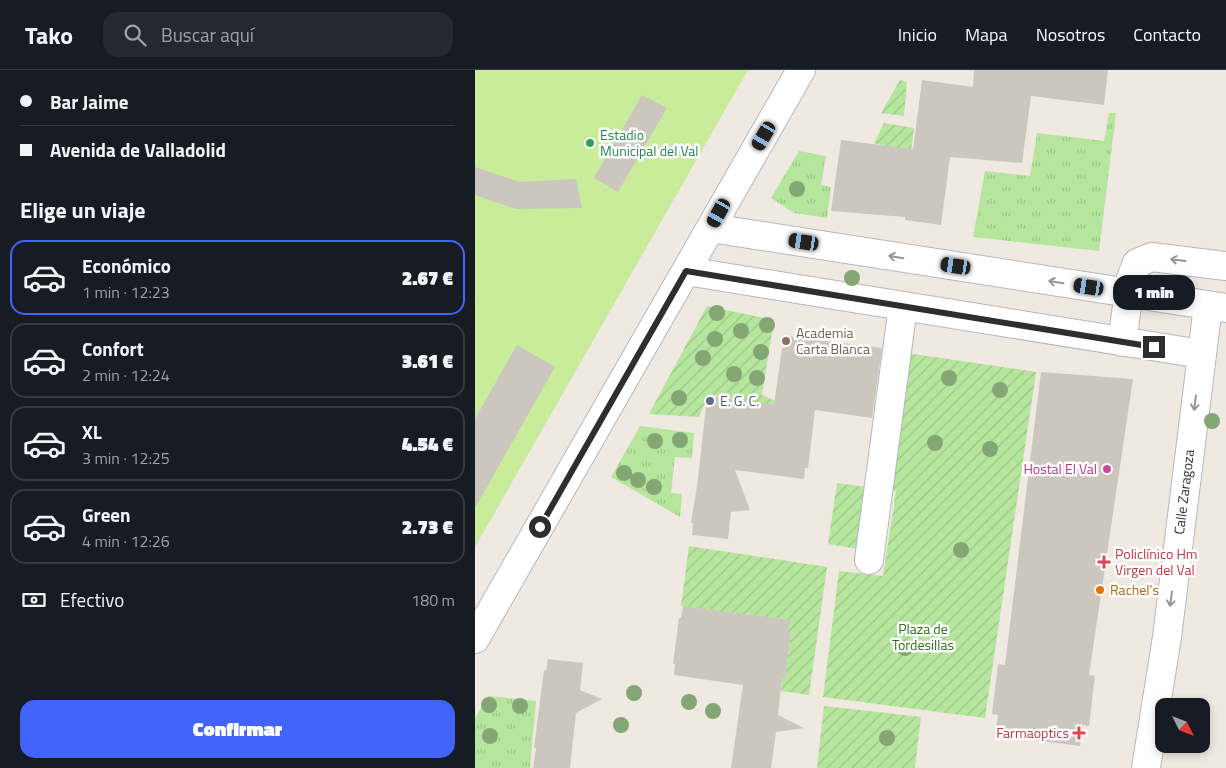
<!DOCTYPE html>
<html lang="es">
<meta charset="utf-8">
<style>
body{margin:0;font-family:"Titillium Web",sans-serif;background:#242831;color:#f1f3f6;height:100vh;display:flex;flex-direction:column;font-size:19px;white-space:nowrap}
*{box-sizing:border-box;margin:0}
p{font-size:16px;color:#9ea1a6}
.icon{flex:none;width:28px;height:28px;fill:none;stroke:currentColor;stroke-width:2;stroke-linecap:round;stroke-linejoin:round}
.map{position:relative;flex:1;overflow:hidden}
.side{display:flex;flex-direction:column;background:#171b24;width:475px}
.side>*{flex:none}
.banner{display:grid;align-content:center;height:110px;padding:0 20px;background:#171b24}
.needle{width:32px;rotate:132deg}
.fabs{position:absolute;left:680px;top:628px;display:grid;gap:10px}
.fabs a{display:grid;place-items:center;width:55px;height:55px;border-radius:10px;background:#171b24;box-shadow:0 2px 8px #0003;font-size:25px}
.end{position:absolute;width:22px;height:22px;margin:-11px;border:6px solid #2e2e2e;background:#fff;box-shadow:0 0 0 2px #fff}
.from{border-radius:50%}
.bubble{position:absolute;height:35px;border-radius:15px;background:#171b24;box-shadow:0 2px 8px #0003;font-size:16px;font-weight:800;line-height:35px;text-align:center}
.car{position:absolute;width:15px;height:30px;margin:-15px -8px;border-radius:6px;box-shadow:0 0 4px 1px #0007;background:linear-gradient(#222 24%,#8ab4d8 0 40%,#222 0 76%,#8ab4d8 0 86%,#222 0)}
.banner b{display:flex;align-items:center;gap:18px;height:48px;font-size:19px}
.banner b+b{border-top:1px solid #363941}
.banner i{width:12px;height:12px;background:#f1f3f6}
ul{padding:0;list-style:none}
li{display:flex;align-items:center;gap:15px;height:75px;margin:0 10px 8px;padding:0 10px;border:2px solid #363941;border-radius:15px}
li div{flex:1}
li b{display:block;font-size:19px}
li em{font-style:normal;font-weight:800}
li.current{border-color:#4264fb}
li>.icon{width:45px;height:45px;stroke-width:1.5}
h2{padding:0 20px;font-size:22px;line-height:60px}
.pay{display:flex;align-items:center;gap:12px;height:55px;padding:0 20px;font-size:19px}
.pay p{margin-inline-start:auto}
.button{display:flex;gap:10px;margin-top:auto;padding:10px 20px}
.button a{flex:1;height:58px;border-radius:15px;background:#4264fb;color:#fff;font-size:20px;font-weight:800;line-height:58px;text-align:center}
header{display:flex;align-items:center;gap:30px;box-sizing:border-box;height:70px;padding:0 25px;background:#171b24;border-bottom:1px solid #363941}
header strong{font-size:24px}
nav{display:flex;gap:28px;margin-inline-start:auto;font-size:18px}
.search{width:350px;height:45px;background:#242831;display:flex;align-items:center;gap:12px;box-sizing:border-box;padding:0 18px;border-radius:15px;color:#9ea1a6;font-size:19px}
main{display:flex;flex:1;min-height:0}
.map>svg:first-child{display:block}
</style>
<header>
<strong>Tako</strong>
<div class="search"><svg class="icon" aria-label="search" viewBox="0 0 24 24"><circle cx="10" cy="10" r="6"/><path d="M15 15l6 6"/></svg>Buscar aquí</div>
<nav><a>Inicio</a><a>Mapa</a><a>Nosotros</a><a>Contacto</a></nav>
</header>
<main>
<section class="side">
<div class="banner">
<b><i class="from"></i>Bar Jaime</b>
<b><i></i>Avenida de Valladolid</b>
</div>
<h2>Elige un viaje</h2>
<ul>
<li class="current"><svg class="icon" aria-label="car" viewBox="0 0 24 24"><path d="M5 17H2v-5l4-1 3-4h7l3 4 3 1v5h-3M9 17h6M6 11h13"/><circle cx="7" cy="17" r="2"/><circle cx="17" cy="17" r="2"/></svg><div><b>Económico</b><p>1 min · 12:23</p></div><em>2.67 €</em></li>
<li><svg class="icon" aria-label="car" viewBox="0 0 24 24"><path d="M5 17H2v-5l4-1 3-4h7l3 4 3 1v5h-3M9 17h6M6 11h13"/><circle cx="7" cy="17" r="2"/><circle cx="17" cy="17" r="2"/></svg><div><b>Confort</b><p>2 min · 12:24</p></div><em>3.61 €</em></li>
<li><svg class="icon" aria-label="car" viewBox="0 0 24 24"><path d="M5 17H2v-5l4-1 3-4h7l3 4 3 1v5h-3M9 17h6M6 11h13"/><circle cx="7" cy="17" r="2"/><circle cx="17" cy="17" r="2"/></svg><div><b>XL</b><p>3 min · 12:25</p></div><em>4.54 €</em></li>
<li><svg class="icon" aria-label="car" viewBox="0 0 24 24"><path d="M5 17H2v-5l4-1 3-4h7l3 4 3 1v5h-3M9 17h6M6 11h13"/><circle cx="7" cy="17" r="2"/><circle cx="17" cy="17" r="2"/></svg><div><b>Green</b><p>4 min · 12:26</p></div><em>2.73 €</em></li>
</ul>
<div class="pay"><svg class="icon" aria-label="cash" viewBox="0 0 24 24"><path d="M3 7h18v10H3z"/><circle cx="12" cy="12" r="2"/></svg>Efectivo<p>180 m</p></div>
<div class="button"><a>Confirmar</a></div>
</section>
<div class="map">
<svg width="751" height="698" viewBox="0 0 751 698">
<defs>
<pattern id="grass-tufts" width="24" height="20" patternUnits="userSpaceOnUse" patternTransform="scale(1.25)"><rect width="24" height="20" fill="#b6e59e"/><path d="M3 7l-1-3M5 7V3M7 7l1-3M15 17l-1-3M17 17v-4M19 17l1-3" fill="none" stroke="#9dc588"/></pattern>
<pattern id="garden-furrows" width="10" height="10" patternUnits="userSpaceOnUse" patternTransform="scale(1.25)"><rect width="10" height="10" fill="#b6e59e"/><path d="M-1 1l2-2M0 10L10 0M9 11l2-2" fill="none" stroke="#9dc588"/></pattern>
</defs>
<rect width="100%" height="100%" fill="#efe9e1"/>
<path fill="url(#grass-tufts)" d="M634,43H641L624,181L498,167L510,101L555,106L562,63L629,71Z
M324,81L351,86L346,115L356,117L352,148L319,143L296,128Z
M165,356L219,363L217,388L200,387L196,423L207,424L205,447L136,407Z
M13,626L61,631L55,698H0V648Z"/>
<path fill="url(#garden-furrows)" d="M425,10L432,12L429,46L406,43Z
M409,53L439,58L433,105L412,77L399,73Z
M232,236L299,250L287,325L301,331L298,357L276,332L234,324L224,347L174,344Z
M424,282L561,302L510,648L348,627L364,501L408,506L421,421L408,419Z
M362,413L398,418L389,480L353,474Z
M214,476L352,497L334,625L306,621L307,608H310L316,563L313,562L314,550L206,536Z
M349,636L446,647L440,698H342Z"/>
<path fill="#c9ec9a" d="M0,0H273L0,477Z"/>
<path fill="#cbc7bf" d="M499,0H633L629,35L556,26L547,93L475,87L466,155L430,150V147L356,141L366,70L438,79L447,10L498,17Z
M167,25L192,38L143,122L119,108Z
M0,97L45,112L101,109L107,138L41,139L0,125Z
M311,266L407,278L397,348L340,340L333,398H330L329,409L260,400L275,440L256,442L253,469L217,465L218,453H216L222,416L231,337L234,338L235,326L299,335L307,278H310Z
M42,275L80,297L0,438V349Z
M566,302L658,309L614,605L620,606L614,656L608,655L605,676L520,665L523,645L517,644L523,594L530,595Z
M208,536L315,550L313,562H316L310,608H307L303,645L329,658L301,662L296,698H256L268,615L199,605L200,594H198L204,548H206Z
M73,589L108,593L105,620L127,629L101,643L95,698H58L61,678H59L69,600L71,601Z"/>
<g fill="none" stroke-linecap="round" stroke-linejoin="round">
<defs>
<path id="minor" d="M236,158L751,238
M211,201L726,284
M647,272L656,208L662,193L677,187L751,196
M394,490L428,236
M0,569L326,0
M671,698L692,567L733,236"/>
</defs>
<use href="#minor" stroke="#b4b7c1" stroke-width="30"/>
<use href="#minor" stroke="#fff" stroke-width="28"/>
</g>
<g fill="#84a574">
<circle cx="322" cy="119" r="8"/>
<circle cx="377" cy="208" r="8"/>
<circle cx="242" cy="243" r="8"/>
<circle cx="292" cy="255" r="8"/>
<circle cx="266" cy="261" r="8"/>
<circle cx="240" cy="269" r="8"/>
<circle cx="286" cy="282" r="8"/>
<circle cx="228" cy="288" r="8"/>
<circle cx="259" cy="304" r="8"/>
<circle cx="282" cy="308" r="8"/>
<circle cx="474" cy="308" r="8"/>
<circle cx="525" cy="320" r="8"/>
<circle cx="204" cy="328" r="8"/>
<circle cx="737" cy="351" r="8"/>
<circle cx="205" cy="370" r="8"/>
<circle cx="180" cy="371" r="8"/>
<circle cx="460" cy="373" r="8"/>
<circle cx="515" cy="379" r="8"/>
<circle cx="149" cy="403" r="8"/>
<circle cx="163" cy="410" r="8"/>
<circle cx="179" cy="417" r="8"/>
<circle cx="486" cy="480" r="8"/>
<circle cx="430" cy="578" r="8"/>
<circle cx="159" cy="623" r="8"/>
<circle cx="214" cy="632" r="8"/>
<circle cx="14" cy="635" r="8"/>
<circle cx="45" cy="636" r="8"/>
<circle cx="238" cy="641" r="8"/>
<circle cx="146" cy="655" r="8"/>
<circle cx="15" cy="666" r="8"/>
<circle cx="412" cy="668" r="8"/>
</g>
<defs><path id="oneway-shaft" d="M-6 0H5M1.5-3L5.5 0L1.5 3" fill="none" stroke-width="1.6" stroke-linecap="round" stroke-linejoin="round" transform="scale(1.25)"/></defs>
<g stroke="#969696">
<use href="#oneway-shaft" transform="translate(421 187) rotate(-171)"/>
<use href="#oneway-shaft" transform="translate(703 190) rotate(-173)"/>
<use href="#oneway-shaft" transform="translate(581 212) rotate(-171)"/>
<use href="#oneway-shaft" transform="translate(720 333) rotate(97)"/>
<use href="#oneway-shaft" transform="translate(696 529) rotate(97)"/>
</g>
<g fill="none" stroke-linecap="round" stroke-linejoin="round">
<path stroke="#2e2e2e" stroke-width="6" d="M65,457L211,201L679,277"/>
</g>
<circle fill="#2e9e5b" stroke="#fff" stroke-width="2" cx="115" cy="73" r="5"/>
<circle fill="#8d6e63" stroke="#fff" stroke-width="2" cx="311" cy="271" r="5"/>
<circle fill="#5c6f8a" stroke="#fff" stroke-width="2" cx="235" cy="331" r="5"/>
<circle fill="#d1479c" stroke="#fff" stroke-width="2" cx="632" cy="399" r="5"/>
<g fill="#e0444e" stroke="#fff" stroke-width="2">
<path d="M626.5 484.5h5v5h5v5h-5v5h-5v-5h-5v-5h5z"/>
<path d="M601.5 655.5h5v5h5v5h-5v5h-5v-5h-5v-5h5z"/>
</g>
<circle fill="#e8710a" stroke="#fff" stroke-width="2" cx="625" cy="520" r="5"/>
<g text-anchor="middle" stroke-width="5" stroke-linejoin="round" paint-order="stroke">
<g font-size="14" fill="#27864d" stroke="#fff" text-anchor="start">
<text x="125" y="70">Estadio<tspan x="125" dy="16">Municipal del Val</tspan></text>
</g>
<g font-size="14" fill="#785e54" stroke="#fff" text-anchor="start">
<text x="321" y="268">Academia<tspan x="321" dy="16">Carta Blanca</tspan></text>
</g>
<g font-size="14" fill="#4e5e75" stroke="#fff" text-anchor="start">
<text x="245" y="336">E. G. C.</text>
</g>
<g font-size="14" fill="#b23c85" stroke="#fff" text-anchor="end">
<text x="622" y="404">Hostal El Val</text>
</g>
<g font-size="14" fill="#2e2e2e" stroke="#fff">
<text transform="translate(709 422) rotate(-83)" y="5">Calle Zaragoza</text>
</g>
<g font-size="14" fill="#be3a42" stroke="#fff" text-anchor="start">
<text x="640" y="489">Policlínico Hm<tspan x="640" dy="16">Virgen del Val</tspan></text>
<text x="594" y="668" text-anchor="end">Farmaoptics</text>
</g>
<g font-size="14" fill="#c56008" stroke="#fff" text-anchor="start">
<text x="635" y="525">Rachel's</text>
</g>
<g font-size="14" fill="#2c6e1b" stroke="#fff">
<text x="448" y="564">Plaza de<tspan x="448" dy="16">Tordesillas</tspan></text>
</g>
</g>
</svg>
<div class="fabs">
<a><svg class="needle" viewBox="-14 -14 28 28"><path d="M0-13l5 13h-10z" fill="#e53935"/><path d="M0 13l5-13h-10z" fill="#9ea1a6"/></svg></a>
</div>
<i class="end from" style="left:65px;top:457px"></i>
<i class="end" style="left:679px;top:277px"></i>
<div class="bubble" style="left:638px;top:205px;width:82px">1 min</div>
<i class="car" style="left:289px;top:66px;rotate:210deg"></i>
<i class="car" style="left:244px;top:143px;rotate:209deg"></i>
<i class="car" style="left:329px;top:172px;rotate:279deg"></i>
<i class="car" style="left:481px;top:196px;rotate:279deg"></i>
<i class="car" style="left:614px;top:217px;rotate:279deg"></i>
</div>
</main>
